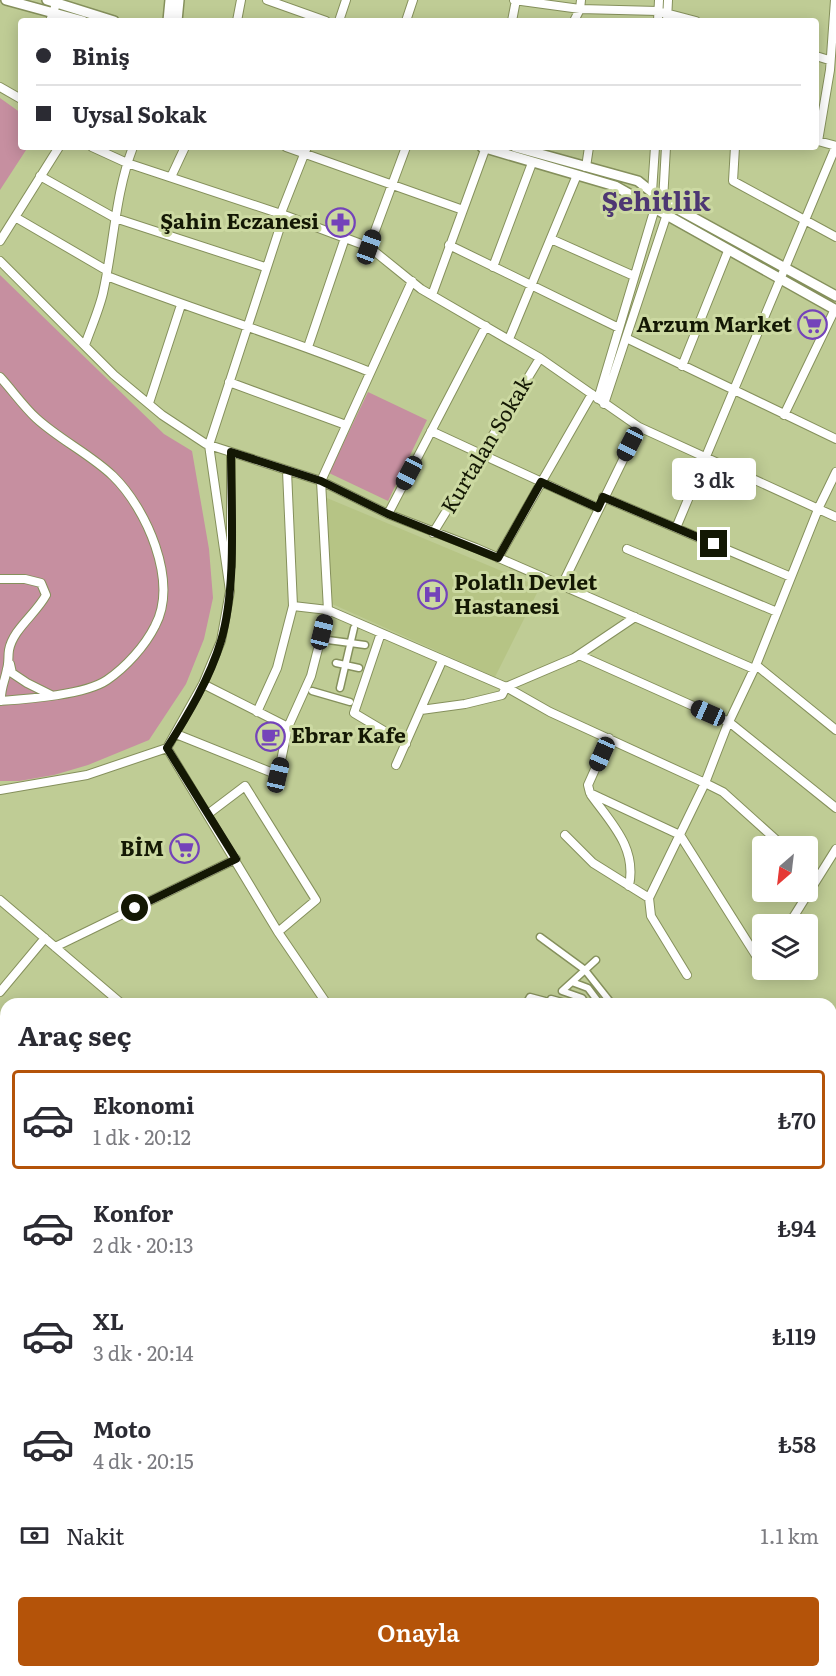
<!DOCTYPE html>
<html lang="tr">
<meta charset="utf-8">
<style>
body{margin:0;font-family:Literata,serif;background:#f2f2f3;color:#2b2b33;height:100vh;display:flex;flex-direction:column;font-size:22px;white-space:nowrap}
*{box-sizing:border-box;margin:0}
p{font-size:20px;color:#7c7c81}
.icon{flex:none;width:33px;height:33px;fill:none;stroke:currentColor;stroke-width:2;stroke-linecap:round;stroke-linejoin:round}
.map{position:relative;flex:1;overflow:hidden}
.sheet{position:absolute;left:0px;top:998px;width:837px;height:680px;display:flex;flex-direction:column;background:#fff;border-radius:18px 18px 0 0;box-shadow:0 3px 15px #0003}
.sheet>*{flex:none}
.top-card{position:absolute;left:18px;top:18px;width:801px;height:132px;border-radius:6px;box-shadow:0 3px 15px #0003;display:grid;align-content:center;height:132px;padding:0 18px;background:#fff}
.needle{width:39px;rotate:208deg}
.tools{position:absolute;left:752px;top:836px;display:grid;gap:12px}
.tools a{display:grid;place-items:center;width:66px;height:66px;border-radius:6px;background:#fff;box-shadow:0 3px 15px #0003;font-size:30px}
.end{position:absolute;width:27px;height:27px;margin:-14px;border:8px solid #141804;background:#fff;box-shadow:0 0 0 3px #fff}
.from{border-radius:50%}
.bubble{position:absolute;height:42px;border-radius:6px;background:#fff;box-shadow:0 3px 15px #0003;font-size:20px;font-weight:600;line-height:42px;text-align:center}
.car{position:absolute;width:18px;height:36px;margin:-18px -9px;border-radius:8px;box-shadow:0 0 4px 2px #0007;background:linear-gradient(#222 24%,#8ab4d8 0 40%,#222 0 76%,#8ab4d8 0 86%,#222 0)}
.top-card b{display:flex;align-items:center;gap:21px;height:57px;font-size:22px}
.top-card b+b{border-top:2px solid #e1e1e2}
.top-card i{width:15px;height:15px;background:#2b2b33}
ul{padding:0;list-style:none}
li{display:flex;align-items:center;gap:18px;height:99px;margin:0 12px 9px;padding:0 6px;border:3px solid transparent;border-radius:6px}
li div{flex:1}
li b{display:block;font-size:22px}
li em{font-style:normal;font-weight:600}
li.on{border-color:#b45309}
li>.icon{width:54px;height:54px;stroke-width:1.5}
h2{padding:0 18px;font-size:27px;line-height:72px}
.pay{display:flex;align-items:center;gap:15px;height:66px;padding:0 18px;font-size:22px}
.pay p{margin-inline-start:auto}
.action{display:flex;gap:12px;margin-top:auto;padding:12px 18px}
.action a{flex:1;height:69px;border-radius:6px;background:#b45309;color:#fff;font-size:24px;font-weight:600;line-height:69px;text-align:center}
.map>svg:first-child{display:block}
</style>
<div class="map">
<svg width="836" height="1676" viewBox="0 0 836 1676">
<rect width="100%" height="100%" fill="#bfcc95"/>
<path fill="#b6c485" d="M327,498L540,587L495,677L330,603Z"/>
<path fill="#c68fa0" d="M0,98L21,113V147H28L0,190Z
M0,275L164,434L192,451L209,549L213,598L204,639L186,684L149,740L88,765L54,775L19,781H0Z
M368,392L427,420L388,501L329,473Z"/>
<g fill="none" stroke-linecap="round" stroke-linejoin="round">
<defs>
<path id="pedestrian" d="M328,640L365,645
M336,663L359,668
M340,688L354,628
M312,691L350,702
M540,937L585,970L612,1004
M572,982L588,988L600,1004
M551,999L569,1004
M526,1004L530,997L545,1001L544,1004
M586,1004L582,998L562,991L596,960"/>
<path id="minor" d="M267,0L326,21
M514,0L580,9L658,11L696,21
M835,0L830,70L818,141L836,146
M50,21L55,7
M237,21L241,0
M339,21L346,0
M406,21L413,0
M512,21L516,0
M574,21L580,9L581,0
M658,21L659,0
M667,21L668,0
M816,56L829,60
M0,87L21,99
M92,147L127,163L284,215L369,247L421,289L540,358L639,427L836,517
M286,147L463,210
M735,147L733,181L836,237
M586,167L589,147
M40,176L115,218L265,267
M171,177L185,147
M281,213L307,147
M15,217L106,270
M551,239L634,276
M0,241L59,147
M449,245L619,328
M369,247L406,147
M0,261L114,375L162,415L206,444L321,481L388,514L476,548L754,669
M493,267L532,163
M107,276C194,310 283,337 370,372
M432,295L486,147
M626,338L836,439
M509,339L577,175
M85,345C91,328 99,310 103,293C114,244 115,194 133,147
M308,347L345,238
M682,366L728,251
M0,377C12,390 23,406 36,418C60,440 90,454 113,476C146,508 179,581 155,626C145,646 126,667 107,680C85,695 27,699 0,701
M229,382L346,425
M598,399L655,208L652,192L655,147
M149,403L181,305
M604,404L667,214L663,201L666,147
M784,415L835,309
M431,431L598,508
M603,497L791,577
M388,514L486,326
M676,528L836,146
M433,533L540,358
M627,549L777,612
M498,558L592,394
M231,566V452
M0,579H25L41,583L46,595C36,614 13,629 9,650C8,656 9,663 7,669C5,681 0,689 1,701
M562,585L639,427
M293,606L328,610L506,687L550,712L705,783L723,792L783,846
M381,633L354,713L406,744
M579,655L729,722L836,808
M10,664L12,673L27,683L51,695
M756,665L836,730
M203,684L288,727
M421,710L465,704L502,695L506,687L574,658L635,617
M257,712L277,668L293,606L287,471
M176,734L278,775L288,727L311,676L328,610L321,481L412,281
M609,738L588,785L590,793L680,835L762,965
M167,748L278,932L327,1004
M396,765L442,661
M0,790L87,775L167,748L203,684L221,641L230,591L209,445L284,215
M591,795C612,824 637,848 629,886
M208,814L245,786L316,900L278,932
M565,835L593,863L649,898
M807,867L819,876
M0,900L122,1004
M789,924L836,849
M55,947L236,859
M687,975L651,916L649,898L705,783L727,726L756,665L819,507L836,472
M0,992L45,938
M0,1402L6,1406
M831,1406L836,1403
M775,1671L794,1676"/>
<path id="tertiary" d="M6,0L83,21
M47,0L114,21
M168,21L170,0
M177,21L179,0
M482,147L615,186L836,310
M515,147L638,181L663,201L836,296"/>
</defs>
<use href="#pedestrian" stroke="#85905c" stroke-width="9"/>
<use href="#minor" stroke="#85905c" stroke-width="10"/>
<use href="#tertiary" stroke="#85905c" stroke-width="12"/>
<use href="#pedestrian" stroke="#fff" stroke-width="6"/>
<use href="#minor" stroke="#fff" stroke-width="8"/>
<use href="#tertiary" stroke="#fff" stroke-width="9"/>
</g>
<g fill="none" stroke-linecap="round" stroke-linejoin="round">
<path stroke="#141804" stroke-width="8" d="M135,908L236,859L167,748C188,715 210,678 221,641C237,587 231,509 231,452L321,481L388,514L498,558L541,482L598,508L603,497L714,544"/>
</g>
<defs>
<symbol id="pharmacy-ring" viewBox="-11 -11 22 22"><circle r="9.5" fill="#ccd9a2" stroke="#7443ba" stroke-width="1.5"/><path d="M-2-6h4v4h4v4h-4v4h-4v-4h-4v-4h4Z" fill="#7443ba"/></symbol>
<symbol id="supermarket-ring" viewBox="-11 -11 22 22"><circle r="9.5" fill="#ccd9a2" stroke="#7443ba" stroke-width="1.5"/><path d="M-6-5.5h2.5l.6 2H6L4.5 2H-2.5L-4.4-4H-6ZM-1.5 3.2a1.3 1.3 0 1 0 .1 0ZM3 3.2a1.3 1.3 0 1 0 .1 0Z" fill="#7443ba"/></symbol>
<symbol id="hospital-ring" viewBox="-11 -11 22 22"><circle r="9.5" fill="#ccd9a2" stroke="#7443ba" stroke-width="1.5"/><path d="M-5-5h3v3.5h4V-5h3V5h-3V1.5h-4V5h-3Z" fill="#7443ba"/></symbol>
<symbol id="cafe-ring" viewBox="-11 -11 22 22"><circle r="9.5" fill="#ccd9a2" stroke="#7443ba" stroke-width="1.5"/><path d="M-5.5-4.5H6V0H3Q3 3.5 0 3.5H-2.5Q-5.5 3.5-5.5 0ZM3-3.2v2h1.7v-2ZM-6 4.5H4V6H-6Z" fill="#7443ba"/></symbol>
</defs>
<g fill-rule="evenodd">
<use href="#pharmacy-ring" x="324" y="206" width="33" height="33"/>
<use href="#supermarket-ring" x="796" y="308" width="33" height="33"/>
<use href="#hospital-ring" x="416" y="578" width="33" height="33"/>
<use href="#cafe-ring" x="254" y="720" width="33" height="33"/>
<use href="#supermarket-ring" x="168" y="832" width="33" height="33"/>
</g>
<g text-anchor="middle" stroke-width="6" stroke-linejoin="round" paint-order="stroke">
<g font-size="21" font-weight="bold" fill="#141804" stroke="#ccd9a2" text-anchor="end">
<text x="319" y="229">Şahin Eczanesi</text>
<text x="792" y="332">Arzum Market</text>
<text x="454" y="590" text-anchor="start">Polatlı Devlet<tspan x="454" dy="24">Hastanesi</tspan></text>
<text x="291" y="743" text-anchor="start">Ebrar Kafe</text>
<text x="164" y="856">BİM</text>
</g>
<g font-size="21" fill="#141804" stroke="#ccd9a2">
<text transform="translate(487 445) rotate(-59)" y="7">Kurtalan Sokak</text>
</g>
<g font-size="27" font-weight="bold" fill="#4d3773" stroke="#ccd9a2">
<text x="656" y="211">Şehitlik</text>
</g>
</g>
</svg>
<div class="tools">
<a><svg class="needle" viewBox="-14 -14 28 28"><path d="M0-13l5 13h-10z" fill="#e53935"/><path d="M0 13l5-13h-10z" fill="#7c7c81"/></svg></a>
<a><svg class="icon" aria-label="layers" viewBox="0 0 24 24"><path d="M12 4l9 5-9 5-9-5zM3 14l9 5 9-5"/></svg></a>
</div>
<i class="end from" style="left:135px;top:908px"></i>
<i class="end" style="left:714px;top:544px"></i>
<div class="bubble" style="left:672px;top:458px;width:84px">3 dk</div>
<i class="car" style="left:369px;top:247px;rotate:20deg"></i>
<i class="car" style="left:630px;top:444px;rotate:207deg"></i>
<i class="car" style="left:409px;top:473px;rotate:208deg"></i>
<i class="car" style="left:322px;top:632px;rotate:14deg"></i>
<i class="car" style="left:708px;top:713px;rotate:294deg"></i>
<i class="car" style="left:602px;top:754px;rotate:204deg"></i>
<i class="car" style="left:278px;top:775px;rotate:13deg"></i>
<div class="top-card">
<b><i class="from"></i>Biniş</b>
<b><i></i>Uysal Sokak</b>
</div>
<section class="sheet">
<h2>Araç seç</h2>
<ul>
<li class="on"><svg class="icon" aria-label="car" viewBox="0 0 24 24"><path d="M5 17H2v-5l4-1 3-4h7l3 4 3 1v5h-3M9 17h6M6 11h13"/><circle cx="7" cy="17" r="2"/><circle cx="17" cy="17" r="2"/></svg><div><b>Ekonomi</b><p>1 dk · 20:12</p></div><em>₺70</em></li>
<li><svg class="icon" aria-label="car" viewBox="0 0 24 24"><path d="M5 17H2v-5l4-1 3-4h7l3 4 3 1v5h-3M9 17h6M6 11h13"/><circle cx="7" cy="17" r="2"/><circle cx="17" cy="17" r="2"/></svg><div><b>Konfor</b><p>2 dk · 20:13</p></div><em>₺94</em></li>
<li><svg class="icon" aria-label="car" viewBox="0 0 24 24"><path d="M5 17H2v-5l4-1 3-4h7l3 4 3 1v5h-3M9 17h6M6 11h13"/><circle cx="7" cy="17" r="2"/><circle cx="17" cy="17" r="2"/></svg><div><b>XL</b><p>3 dk · 20:14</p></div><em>₺119</em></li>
<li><svg class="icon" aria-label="car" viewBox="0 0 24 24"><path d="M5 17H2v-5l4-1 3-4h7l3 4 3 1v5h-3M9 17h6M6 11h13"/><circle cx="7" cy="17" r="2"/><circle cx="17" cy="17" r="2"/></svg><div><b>Moto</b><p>4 dk · 20:15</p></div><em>₺58</em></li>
</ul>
<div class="pay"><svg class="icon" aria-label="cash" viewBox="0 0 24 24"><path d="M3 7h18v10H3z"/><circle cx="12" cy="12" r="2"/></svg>Nakit<p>1.1 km</p></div>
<div class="action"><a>Onayla</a></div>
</section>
</div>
